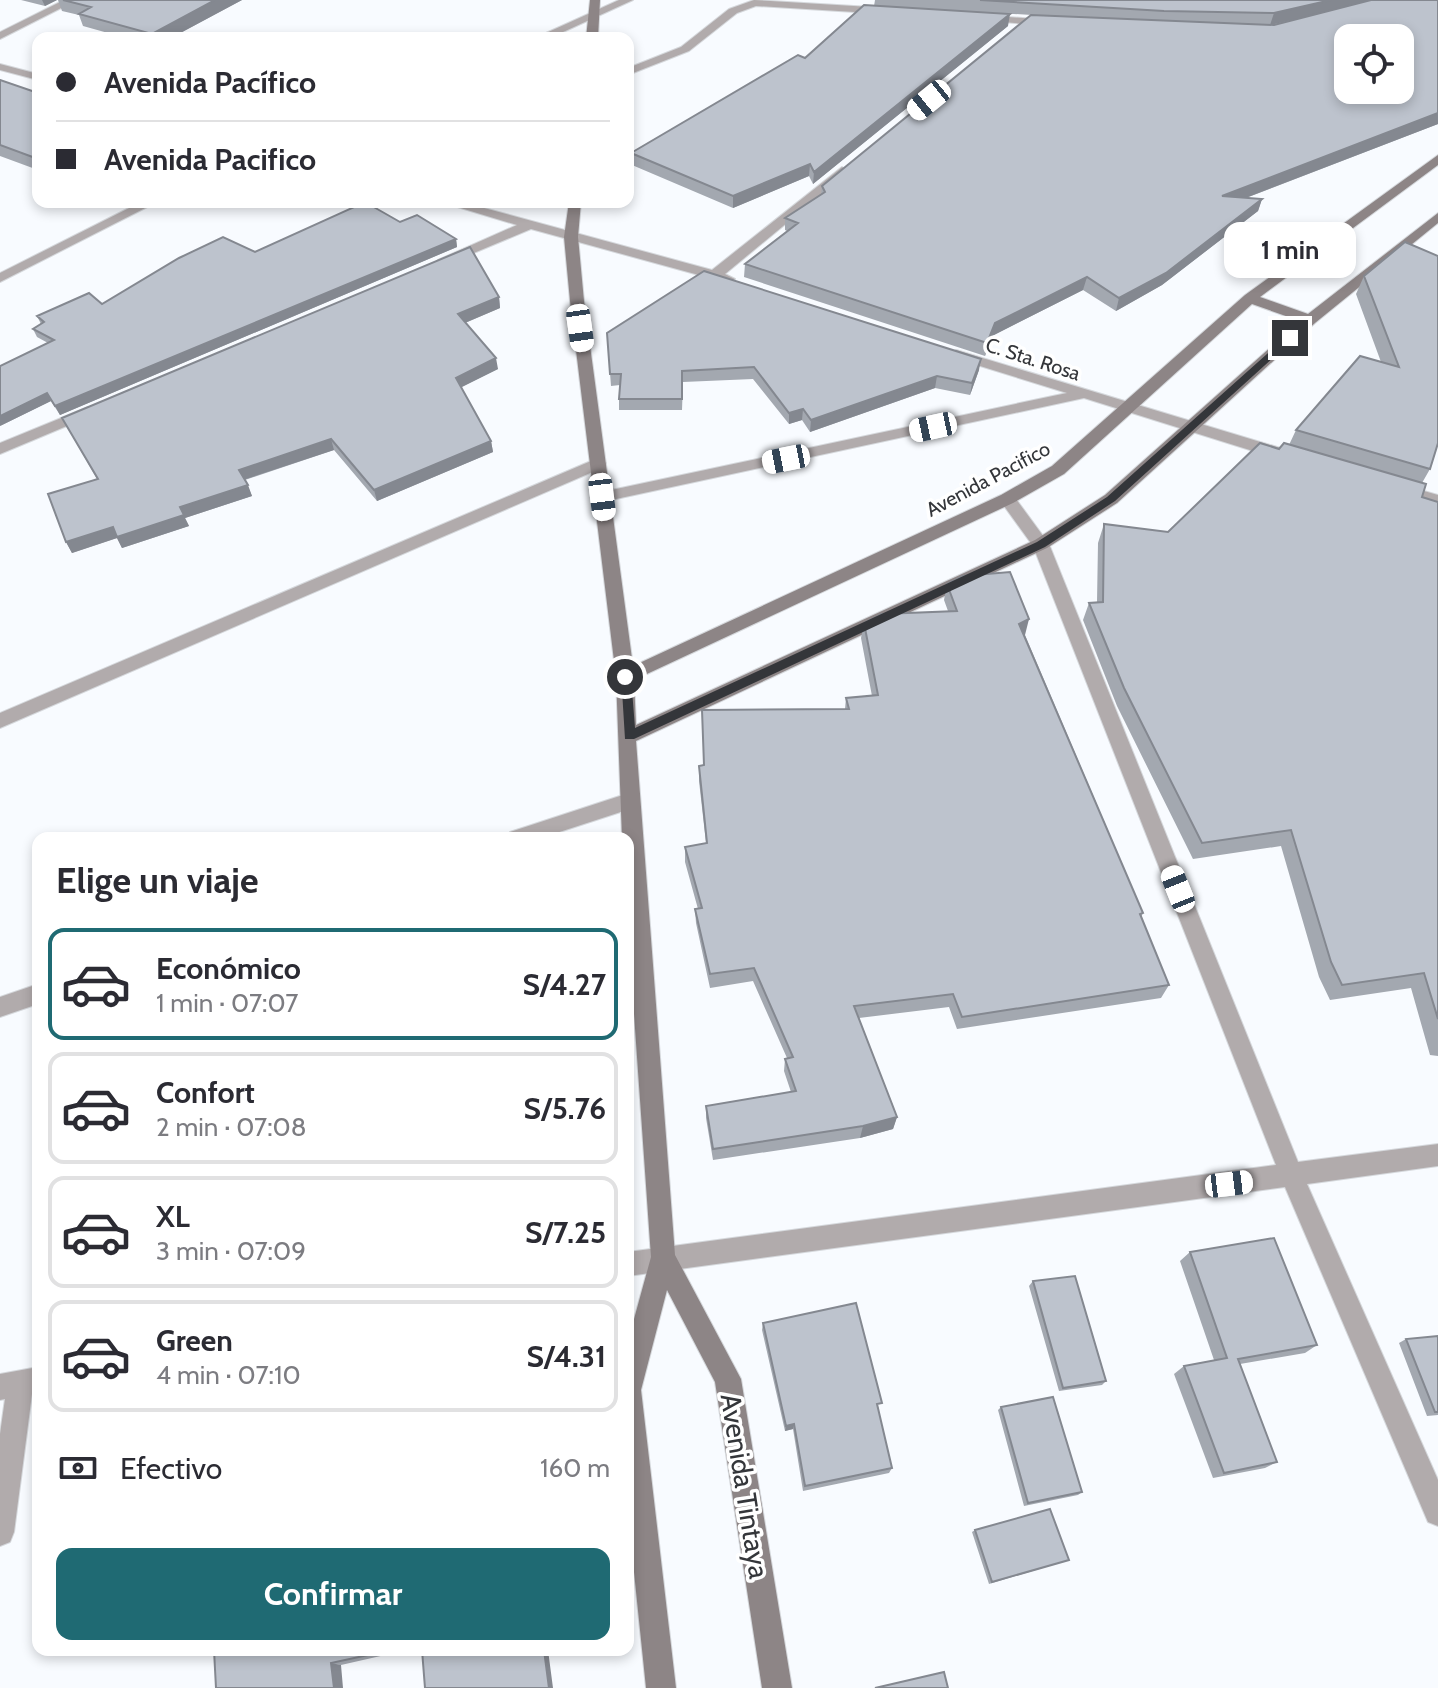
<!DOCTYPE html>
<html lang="es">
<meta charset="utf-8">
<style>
body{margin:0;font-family:Cabin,sans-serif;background:#f7f7f7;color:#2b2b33;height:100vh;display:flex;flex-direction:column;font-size:30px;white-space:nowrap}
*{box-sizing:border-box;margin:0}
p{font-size:26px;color:#7c7c81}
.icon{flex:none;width:44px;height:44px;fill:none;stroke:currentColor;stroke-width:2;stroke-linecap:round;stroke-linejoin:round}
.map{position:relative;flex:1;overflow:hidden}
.panel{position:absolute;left:32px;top:832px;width:602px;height:824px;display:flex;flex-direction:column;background:#fff;border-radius:16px;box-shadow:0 4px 12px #0003}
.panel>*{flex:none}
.top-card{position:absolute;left:32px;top:32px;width:602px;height:176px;border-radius:16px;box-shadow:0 4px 12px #0003;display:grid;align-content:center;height:176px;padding:0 24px;background:#fff}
.tools{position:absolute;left:1334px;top:24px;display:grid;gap:16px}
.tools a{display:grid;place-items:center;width:80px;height:80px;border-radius:16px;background:#fff;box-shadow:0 4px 12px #0003;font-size:40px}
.end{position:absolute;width:36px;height:36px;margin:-18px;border:10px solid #34363a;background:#fff;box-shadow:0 0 0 4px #fff}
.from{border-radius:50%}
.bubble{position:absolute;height:56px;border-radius:16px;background:#fff;box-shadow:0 4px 12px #0003;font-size:26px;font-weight:800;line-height:56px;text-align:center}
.car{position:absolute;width:24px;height:48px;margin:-24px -12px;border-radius:10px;box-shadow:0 0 6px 2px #0007;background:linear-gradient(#fff 24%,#345 0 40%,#fff 0 76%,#345 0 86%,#fff 0)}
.top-card b{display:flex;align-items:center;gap:28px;height:76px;font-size:30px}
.top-card b+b{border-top:2px solid #e1e1e2}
.top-card i{width:20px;height:20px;background:#2b2b33}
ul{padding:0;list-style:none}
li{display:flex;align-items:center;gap:24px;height:112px;margin:0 16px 12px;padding:0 8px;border:4px solid #e1e1e2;border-radius:16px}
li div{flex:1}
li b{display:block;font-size:30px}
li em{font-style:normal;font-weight:800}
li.selected{border-color:#1f6a73}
li>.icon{width:72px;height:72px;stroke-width:1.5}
h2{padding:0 24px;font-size:36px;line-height:96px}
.pay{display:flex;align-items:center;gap:20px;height:88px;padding:0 24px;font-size:30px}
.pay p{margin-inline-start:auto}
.action{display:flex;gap:16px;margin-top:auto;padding:16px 24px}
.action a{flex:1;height:92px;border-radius:16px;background:#1f6a73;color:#fff;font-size:32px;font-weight:800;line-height:92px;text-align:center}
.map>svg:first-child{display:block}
</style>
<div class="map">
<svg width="1438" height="1688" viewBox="0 0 1438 1688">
<rect width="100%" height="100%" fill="#f8fbff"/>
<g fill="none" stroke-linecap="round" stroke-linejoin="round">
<defs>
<path id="street" d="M64,0H77L0,39V32Z
M619,0H633L550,38H535Z
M754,0L887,8L892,11L887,14L756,6L737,13L689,51L628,75V68L681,47L729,9Z
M982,15L1050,20L1055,23L1050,26L978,20V16Z
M0,64L38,74V80L0,70Z
M842,167L848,171L846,174L725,274L735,279L728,283L531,229L450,263L438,260L517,225L441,202H462L712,270Z
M141,202H157L0,282V273Z
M956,350L1287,450L1289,454L1281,459L1275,458L1084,398L602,502L594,497L602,492L1067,393L951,357L949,354Z
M88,407L96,412L93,415L0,454V443Z
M598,458L606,463L604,467L0,728V713Z
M1396,483L1438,495V506L1390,492V484Z
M1007,494L1013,495L1049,544L1298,1162L1438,1144V1166L1307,1184L1438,1480V1526L1428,1522L1285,1187L628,1276V1252L1276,1165L1033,546L999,499Z
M629,793L636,795L639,801L636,807L541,838H507L510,832Z
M38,984V1004L0,1017V997Z
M38,1367V1393L32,1394L14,1532L10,1542L0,1546V1434L5,1399L0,1400V1374Z"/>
<path id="secondary" d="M590,0H600L598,38H586Z
M1438,155V165L1260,297L1308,314L1438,213V223L1315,323L1117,503L1047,548L636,741L675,1255L741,1379L792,1688H762L715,1382L667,1290L641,1390L676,1688H646L628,1514V1341L651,1257L628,928V838H622L616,677L570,301L564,237L569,202H581L578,237L584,301L633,666L1001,495L1052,466L1245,295ZM1252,304L1300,321L1105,495L1035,540L636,725L634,680L1013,503L1064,474Z"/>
</defs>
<use href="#street" stroke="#d5d8dc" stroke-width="2"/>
<use href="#secondary" stroke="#d5d8dc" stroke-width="2"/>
<use href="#street" fill="#b1abac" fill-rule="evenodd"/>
<use href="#secondary" fill="#8d8586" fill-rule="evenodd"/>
</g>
<path fill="#a3a8b0" d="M21,0H57L45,6Z
M58,0H242L171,38H126L83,26L79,15L62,11Z
M875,0H1438V124L1246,198L1262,199L1258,211L1162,285L1116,311L1083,290L992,336L985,356L744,277L745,264L787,231L785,230V218L821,195L822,186L1032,15L874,6Z
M1008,26L813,184L809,176L733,208L632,165L631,153L805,58Z
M0,80L38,93V170L0,156Z
M400,222L456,239L457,247L60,415L51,401L0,426L48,343L37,337L33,329L41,324L37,316L102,304L255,252Z
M1405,242L1430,469L1422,483V497L1438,502V1056L1430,1055L1411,988L1330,1000L1319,977L1281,846L1193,859L1117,706L1083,620L1089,603L1097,602L1098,543L1104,524L1168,532L1279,449L1289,445L1296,430L1381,362L1356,294L1364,276Z
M499,297L500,308L465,323L498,369L461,387L491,441L493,452L377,501L334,450L245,480L252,496L185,518L189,526L122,548L117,538L72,553L66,542L97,479L62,418Z
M607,333L979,370L970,395L935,388L810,432L802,420L789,424L753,379L683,382L682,410H619V399L620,385L611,386Z
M947,584L1025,635L1143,913L1141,917L1169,985L1161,998L957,1029L949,1007L859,1018L897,1117L893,1129L860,1138L713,1160L706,1118V1106L791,1092L784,1071L785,1059L787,1058L753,981L710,988L696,923L695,909H698L685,862V847L706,843L699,781V766L704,765L845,709L846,698L872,696L861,638L864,623L948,611L944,600Z
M1190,1252L1317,1345L1305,1353L1240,1364L1277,1462L1265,1468L1213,1478L1174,1374L1184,1366L1214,1360L1180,1261Z
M1033,1281L1106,1381L1102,1385L1059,1391L1029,1286Z
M763,1323L879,1408L878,1409L892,1468L889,1473L803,1491L793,1429L785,1431L762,1330Z
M1438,1336V1415L1427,1416L1399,1343L1406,1339Z
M1001,1407L1082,1492L1078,1495L1024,1506L998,1410Z
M975,1530L1069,1560L989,1584L972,1532Z
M214,1650H407L341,1665Z"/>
<path fill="#848890" d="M42,0H57L45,6Z
M215,0H242L171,38H153L152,34Z
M1331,0H1379L1270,25L1274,13Z
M1010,14L1008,26L813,184L814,172Z
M1438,113V124L1217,209L1222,196Z
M810,164L809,176L733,208V196Z
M1262,199L1258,211L1162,285L1116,311L1119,298Z
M456,239L457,247L60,415L55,406Z
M1087,277L1083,290L992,336L985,356L987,343L995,323Z
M499,297L500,308L460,325L458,314Z
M496,358L498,369L458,389L456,378Z
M981,359L979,370L970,395L972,383Z
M937,376L935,388L810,432L811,420Z
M47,393L51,401L0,426V416Z
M803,409L802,420L789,424V413Z
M331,439L334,450L243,480L239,470Z
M491,441L493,452L377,501L374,490Z
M248,485L252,496L185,518L189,526L122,548L117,538L72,553L66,542Z
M1029,619L1025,635L1014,640L1019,624Z
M897,1117L893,1129L860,1138L863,1126Z
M794,1424L793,1429L785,1431L786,1426Z
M544,1650H548L553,1688H549Z
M331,1663L341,1665L343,1688H334Z"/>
<path fill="#bdc3cd" stroke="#848890" stroke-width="2" fill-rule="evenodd" d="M63,0H215L152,34L79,14L91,7Z
M980,0H1331L1274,13L1164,11Z
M1371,0H1438V113L1222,196L1262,199L1166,273L1119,298L1087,277L995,323L987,343L745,264L798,223L785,218L825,192L822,186L1031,15L1274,25ZM1348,38H1400V90H1348Z
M864,5L1010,14L814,172L810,164L733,196L631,153L798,55L805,58Z
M0,80L38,93V159L0,145Z
M365,202L400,222L417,215L456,239L55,406L47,393L0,416V366L54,340L33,329L44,322L37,316L89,293L102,304L179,258L223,237L255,252Z
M1405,242L1438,256V443L1430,469L1296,430L1360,356L1399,367L1364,276Z
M470,247L499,297L458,314L496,358L456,378L491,441L374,490L331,439L239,470L248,485L180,507L184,515L117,537L113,527L66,542L48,494L98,479L62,418Z
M704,271L981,359L972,383L937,376L811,420L803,409L789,413L754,367L682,371V399H619L621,374H610L607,333Z
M1260,443L1279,449L1284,443L1426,484L1422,497L1438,502V1019L1424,973L1342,985L1331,962L1291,830L1202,843L1124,688L1089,603L1103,602L1104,524L1168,532Z
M1010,572L1029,619L1019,624L1143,913L1140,914L1169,985L962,1017L953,994L854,1006L897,1117L863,1126L713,1149L706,1106L796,1091L785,1059L793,1057L754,968L710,974L695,909L702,908L685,847L707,843L699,766L704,765L702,710L849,709L846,698L878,695L864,623L882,614L957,611L947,584L963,576Z
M1274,1238L1317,1345L1238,1359L1277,1462L1224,1473L1184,1366L1227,1358L1190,1252Z
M1075,1276L1106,1381L1063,1388L1033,1281Z
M856,1303L882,1403L877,1404L892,1468L805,1486L794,1424L786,1426L763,1323Z
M1438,1336V1412H1435L1406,1339Z
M1053,1397L1082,1492L1028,1503L1001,1407Z
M1050,1509L1069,1560L992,1582L975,1530Z
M214,1650H391L331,1663L334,1688H216Z
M422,1650H544L549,1688H425Z
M944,1672L948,1688H875Z"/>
<path fill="#34363a" d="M1287,336L1295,338L1115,501L1045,547L634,739H625L621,674L631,677L635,728L1037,542L1107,497Z"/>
<g text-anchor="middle" stroke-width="7" stroke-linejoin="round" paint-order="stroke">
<g font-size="20" fill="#34363a" stroke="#fff">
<text transform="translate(1033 359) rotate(18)" y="7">C. Sta. Rosa</text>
<text transform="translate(988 479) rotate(-28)" y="7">Avenida Pacifico</text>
</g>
<g font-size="28" fill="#34363a" stroke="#fff">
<text transform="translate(745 1486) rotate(81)" y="10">Avenida Tintaya</text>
</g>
</g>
</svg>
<div class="tools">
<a><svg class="icon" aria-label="locate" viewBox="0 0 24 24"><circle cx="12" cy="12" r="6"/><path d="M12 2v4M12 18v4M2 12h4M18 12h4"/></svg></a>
</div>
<i class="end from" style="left:625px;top:677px"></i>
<i class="end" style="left:1290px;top:338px"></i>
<div class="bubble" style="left:1224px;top:222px;width:132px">1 min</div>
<i class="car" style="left:929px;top:100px;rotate:231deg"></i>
<i class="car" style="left:580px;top:328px;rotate:172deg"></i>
<i class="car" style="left:933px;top:427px;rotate:258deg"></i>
<i class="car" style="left:786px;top:459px;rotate:259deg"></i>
<i class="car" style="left:602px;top:497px;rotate:173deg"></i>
<i class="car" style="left:1178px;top:889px;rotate:338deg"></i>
<i class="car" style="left:1229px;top:1184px;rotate:83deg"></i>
<div class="top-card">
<b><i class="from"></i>Avenida Pacífico</b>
<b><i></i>Avenida Pacifico</b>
</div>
<section class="panel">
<h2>Elige un viaje</h2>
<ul>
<li class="selected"><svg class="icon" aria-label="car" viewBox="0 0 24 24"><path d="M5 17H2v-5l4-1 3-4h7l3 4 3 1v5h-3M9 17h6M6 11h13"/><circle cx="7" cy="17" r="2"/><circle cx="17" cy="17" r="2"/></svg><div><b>Económico</b><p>1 min · 07:07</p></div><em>S/4.27</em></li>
<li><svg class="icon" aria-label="car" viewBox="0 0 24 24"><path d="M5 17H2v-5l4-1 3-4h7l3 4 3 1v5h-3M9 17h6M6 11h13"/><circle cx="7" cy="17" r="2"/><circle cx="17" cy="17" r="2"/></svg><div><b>Confort</b><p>2 min · 07:08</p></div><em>S/5.76</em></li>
<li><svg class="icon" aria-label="car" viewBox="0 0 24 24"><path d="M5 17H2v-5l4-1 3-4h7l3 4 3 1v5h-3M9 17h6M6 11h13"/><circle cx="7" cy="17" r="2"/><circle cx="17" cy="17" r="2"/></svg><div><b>XL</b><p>3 min · 07:09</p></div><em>S/7.25</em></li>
<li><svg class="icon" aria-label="car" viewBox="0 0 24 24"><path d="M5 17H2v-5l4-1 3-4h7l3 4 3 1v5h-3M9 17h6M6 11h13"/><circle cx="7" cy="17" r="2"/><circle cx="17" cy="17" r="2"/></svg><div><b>Green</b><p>4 min · 07:10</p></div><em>S/4.31</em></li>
</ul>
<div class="pay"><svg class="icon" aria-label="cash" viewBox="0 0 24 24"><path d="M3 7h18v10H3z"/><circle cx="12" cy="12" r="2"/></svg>Efectivo<p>160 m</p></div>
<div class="action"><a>Confirmar</a></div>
</section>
</div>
